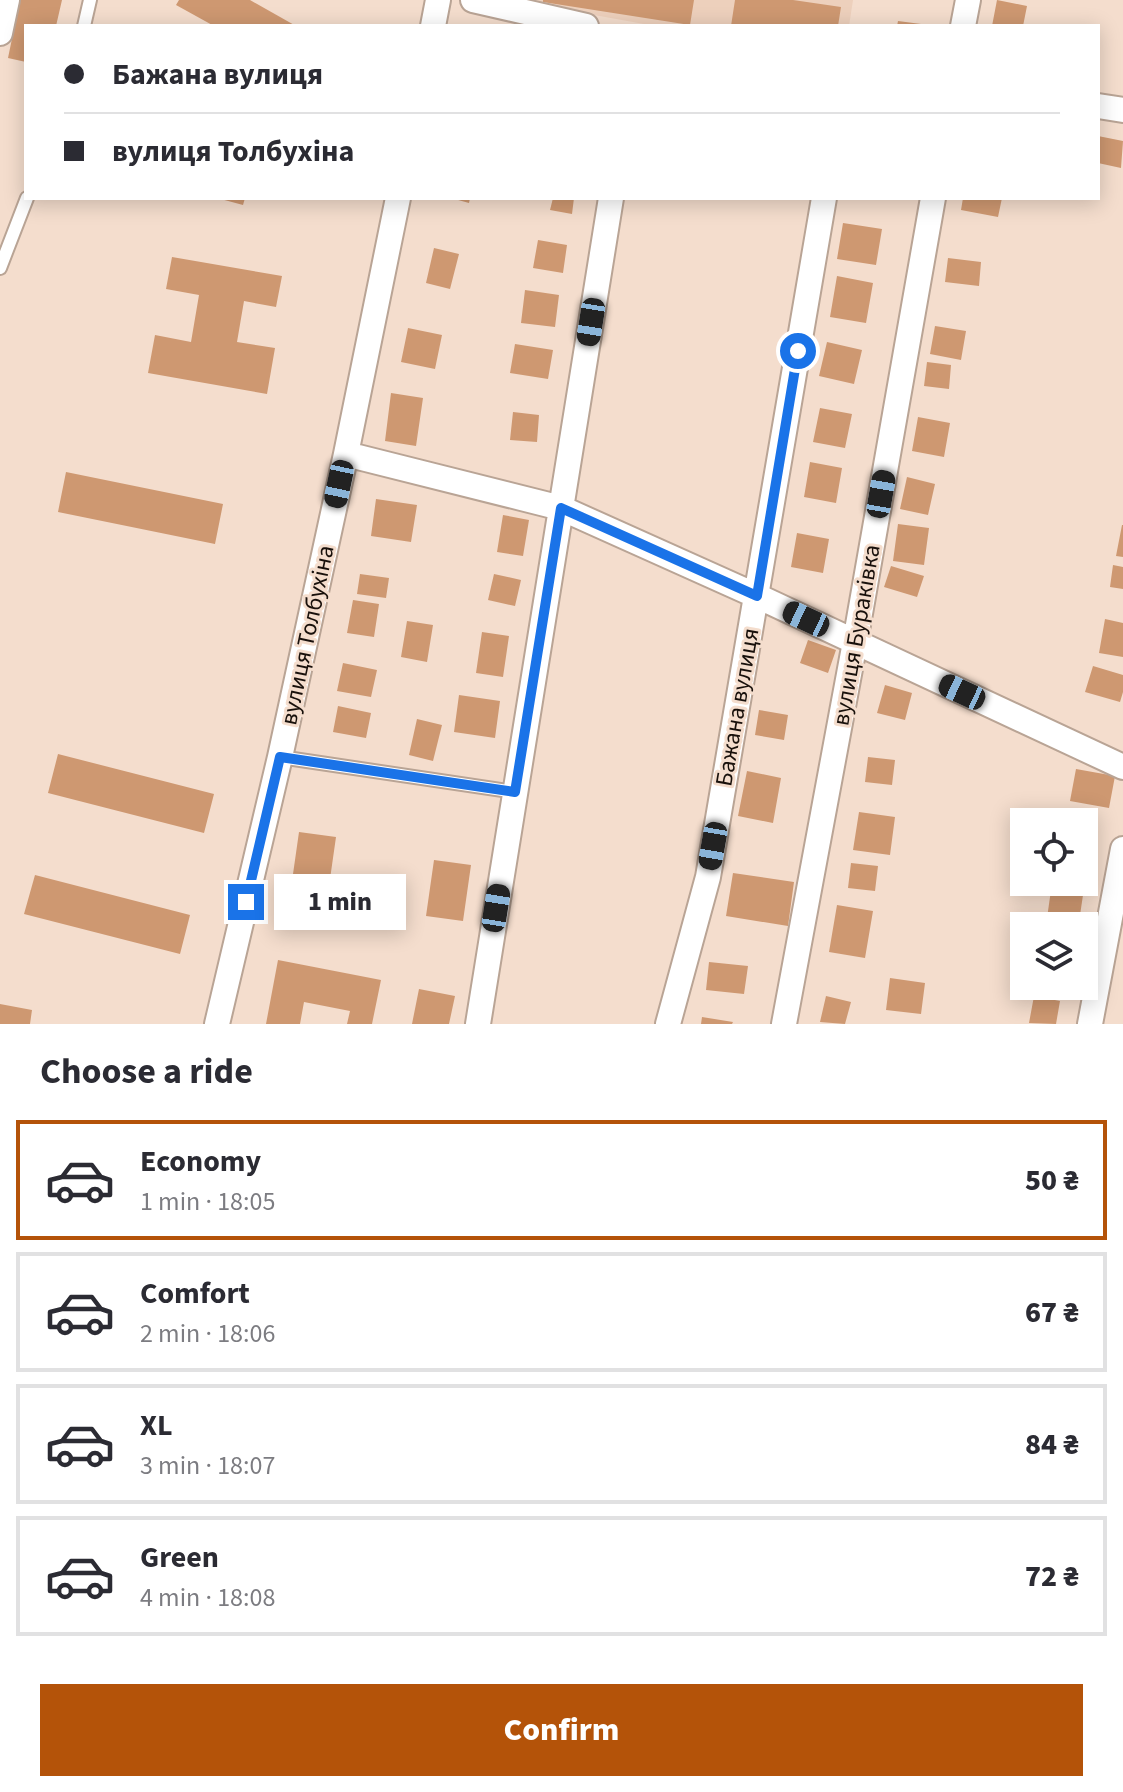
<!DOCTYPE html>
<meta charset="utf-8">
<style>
body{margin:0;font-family:"Source Sans 3",sans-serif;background:#f7f7f7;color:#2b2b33;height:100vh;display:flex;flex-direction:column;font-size:30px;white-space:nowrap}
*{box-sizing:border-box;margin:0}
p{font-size:26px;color:#7c7c81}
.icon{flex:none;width:44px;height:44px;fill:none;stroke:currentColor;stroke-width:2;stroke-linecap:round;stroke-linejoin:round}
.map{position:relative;height:1024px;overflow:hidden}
.side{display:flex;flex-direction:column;background:#fff;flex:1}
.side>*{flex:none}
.top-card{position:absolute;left:24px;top:24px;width:1076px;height:176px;border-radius:0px;box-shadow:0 4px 20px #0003;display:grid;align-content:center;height:176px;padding:0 40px;background:#fff}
.tools{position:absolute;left:1010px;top:808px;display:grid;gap:16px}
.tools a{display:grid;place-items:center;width:88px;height:88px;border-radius:0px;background:#fff;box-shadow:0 4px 20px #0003;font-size:40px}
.end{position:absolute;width:36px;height:36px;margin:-18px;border:10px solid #1a73e8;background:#fff;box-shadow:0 0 0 4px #fff}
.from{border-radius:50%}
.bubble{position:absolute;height:56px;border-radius:0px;background:#fff;box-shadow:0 4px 20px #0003;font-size:26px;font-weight:800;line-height:56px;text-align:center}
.car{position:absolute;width:24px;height:48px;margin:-24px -12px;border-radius:10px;box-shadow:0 0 6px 2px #0007;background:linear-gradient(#222 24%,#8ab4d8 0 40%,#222 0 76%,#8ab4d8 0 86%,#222 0)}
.top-card b{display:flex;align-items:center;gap:28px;height:76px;font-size:30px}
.top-card b+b{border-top:2px solid #e1e1e2}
.top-card i{width:20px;height:20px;background:#2b2b33}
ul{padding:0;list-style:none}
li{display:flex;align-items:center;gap:24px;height:120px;margin:0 16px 12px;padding:0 24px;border:4px solid #e1e1e2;border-radius:0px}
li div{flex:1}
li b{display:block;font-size:30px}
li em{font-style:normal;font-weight:800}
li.active{border-color:#b45309}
li>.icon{width:72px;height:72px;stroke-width:1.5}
h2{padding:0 40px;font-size:36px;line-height:96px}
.primary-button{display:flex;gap:16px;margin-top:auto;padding:16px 40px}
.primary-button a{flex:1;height:92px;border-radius:0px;background:#b45309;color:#fff;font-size:32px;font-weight:800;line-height:92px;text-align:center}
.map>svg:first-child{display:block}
</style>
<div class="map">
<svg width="1123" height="1024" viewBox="0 0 1123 1024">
<rect width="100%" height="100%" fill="#f4ddcd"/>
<path fill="#edd0bc" d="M511,0H853L849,26H655Z"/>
<path fill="#ce9871" d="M20,0H62L56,26H26V62L8,58Z
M179,0H250L296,26H214L176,5Z
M543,0H694L690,25L543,2Z
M735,0H793L841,7L838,26H731Z
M997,0L1027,6L1023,26H992Z
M898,21L921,24V26H897Z
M1098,136L1123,141L1121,168L1098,163Z
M217,198H245L243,205Z
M451,198H470L469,203Z
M553,198H574L572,214L550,210Z
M963,198H1002L998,217L961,210Z
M843,223L882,229L876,265L837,259Z
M538,240L567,245L563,273L533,268Z
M434,248L459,254L450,289L426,283Z
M172,257L282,276L276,307L244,301L237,342L275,348L267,394L148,373L155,335L191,342L199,295L166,289Z
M948,258L981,262L979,286L945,282Z
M837,276L873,283L866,323L830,317Z
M525,290L559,295L555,327L521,323Z
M935,326L966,331L961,360L930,354Z
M408,328L442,335L435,369L401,362Z
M827,342L862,350L854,384L819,376Z
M515,344L553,350L548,379L510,373Z
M927,362L951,365L949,389L924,386Z
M391,393L423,398L416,446L385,441Z
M820,408L852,414L845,448L813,442Z
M513,412L539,415L537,442L510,440Z
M918,417L950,423L944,457L912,451Z
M810,462L842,468L836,503L804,497Z
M66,472L223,504L215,544L58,512Z
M907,477L935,484L928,515L900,509Z
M376,499L417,505L411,542L371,536Z
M503,515L529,520L523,556L497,552Z
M898,524L929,528L924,565L893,561Z
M1122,525H1123V557L1116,556Z
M797,533L829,539L823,573L791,567Z
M1113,565L1123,567V589L1110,587Z
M891,566L924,576L917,597L884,587Z
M360,574L389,578L386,598L357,594Z
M494,574L521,580L515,606L488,600Z
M353,600L379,604L374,637L347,633Z
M1105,619L1123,623V657L1099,653Z
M407,621L433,625L427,662L401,657Z
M482,632L509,636L503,677L476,673Z
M808,640L836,650L828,673L800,663Z
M343,663L377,670L371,697L337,691Z
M1093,666L1123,675V692L1120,702L1085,692Z
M885,685L912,693L905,720L877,713Z
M459,695L500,701L495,738L454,732Z
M338,706L371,713L366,738L333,732Z
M759,710L788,715L784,740L755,735Z
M417,719L442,725L433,761L409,755Z
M58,754L214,794L204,833L48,793Z
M868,757L895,760L892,785L865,782Z
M1076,769L1115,776L1109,808L1070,801Z
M747,771L781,778L773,823L738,816Z
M1070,809L1097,813L1094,842L1084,841V822H1069Z
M859,812L895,817L890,855L853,850Z
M299,832L336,837L328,893L291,888Z
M1084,850L1093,853L1085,882H1084Z
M434,860L471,865L463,921L426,916Z
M851,863L878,866L875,891L848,888Z
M733,873L794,882L788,926L726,916Z
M35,875L190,915L180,954L24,914Z
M1051,890L1083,895L1079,922L1047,918Z
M837,905L873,911L865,958L829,952Z
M278,960L381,980L372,1024H347L350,1011L304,1002L300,1024H266Z
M709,962L748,966L744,994L706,990Z
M890,978L925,983L921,1014L886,1010Z
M419,989L455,996L449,1024H412Z
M826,996L851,1002L845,1024L820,1022Z
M1034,996L1060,1001L1056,1024L1029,1023Z
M0,1004L32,1010L30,1024H0Z
M702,1017L733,1022L732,1024H701Z"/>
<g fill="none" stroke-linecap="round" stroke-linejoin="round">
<defs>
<path id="service" d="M84,26L90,0
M0,268L27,198
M280,757L515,792"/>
<path id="minor" d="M473,0L586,26
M433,26L438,0
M963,26L968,0
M0,33L7,0
M1098,106L1123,110
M346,454L561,508L757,596L1123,767
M217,1024L280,757L346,454L398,198
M478,1024L611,198
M668,1024L708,877L824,198
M784,1024L855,642L933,198
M1090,1024L1123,849"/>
</defs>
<use href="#service" stroke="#b9a495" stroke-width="16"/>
<use href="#minor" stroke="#b9a495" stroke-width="28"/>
<use href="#service" stroke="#fff" stroke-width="12"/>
<use href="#minor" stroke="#fff" stroke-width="24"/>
</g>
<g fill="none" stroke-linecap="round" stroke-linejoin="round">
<path stroke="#1a73e8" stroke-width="10" d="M246,902L280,757L515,792L561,508L757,596L798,351"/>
</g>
<g text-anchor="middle" stroke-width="6" stroke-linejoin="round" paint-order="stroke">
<g font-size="24" fill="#18100b" stroke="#f4ddcd">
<text transform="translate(307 635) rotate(-78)" y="8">вулиця Толбухіна</text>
<text transform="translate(856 635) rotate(-80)" y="8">вулиця Бураківка</text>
<text transform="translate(737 707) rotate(-80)" y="8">Бажана вулиця</text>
</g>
</g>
</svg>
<div class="tools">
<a><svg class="icon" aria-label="locate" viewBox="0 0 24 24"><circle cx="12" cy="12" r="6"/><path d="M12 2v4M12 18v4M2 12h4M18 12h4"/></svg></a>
<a><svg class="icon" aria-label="layers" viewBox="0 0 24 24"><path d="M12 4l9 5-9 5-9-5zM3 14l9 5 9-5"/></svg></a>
</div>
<i class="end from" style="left:798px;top:351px"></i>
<i class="end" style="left:246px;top:902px"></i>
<div class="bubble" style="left:274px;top:874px;width:132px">1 min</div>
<i class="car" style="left:591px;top:322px;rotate:189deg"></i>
<i class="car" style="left:339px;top:484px;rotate:192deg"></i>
<i class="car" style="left:881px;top:494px;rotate:10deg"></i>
<i class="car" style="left:806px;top:619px;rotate:295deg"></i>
<i class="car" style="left:962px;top:692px;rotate:295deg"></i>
<i class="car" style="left:713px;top:846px;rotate:190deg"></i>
<i class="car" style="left:496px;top:908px;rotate:9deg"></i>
<div class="top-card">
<b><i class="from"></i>Бажана вулиця</b>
<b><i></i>вулиця Толбухіна</b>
</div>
</div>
<section class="side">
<h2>Choose a ride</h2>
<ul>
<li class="active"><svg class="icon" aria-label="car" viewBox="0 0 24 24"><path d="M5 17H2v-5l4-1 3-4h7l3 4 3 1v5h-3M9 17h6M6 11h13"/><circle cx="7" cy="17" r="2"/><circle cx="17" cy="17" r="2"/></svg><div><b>Economy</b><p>1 min · 18:05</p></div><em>50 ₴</em></li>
<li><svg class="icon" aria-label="car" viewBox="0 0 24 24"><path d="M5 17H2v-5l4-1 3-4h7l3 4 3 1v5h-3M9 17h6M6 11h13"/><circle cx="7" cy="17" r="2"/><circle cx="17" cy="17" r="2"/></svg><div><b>Comfort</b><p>2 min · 18:06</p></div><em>67 ₴</em></li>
<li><svg class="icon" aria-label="car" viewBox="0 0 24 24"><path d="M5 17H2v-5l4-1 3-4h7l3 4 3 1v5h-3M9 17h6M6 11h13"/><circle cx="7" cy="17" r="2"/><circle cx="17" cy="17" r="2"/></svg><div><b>XL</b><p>3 min · 18:07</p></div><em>84 ₴</em></li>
<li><svg class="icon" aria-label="car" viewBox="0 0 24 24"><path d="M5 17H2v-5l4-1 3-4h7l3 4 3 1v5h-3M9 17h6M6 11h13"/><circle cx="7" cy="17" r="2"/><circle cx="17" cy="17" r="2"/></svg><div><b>Green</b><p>4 min · 18:08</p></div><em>72 ₴</em></li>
</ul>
<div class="primary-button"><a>Confirm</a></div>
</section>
